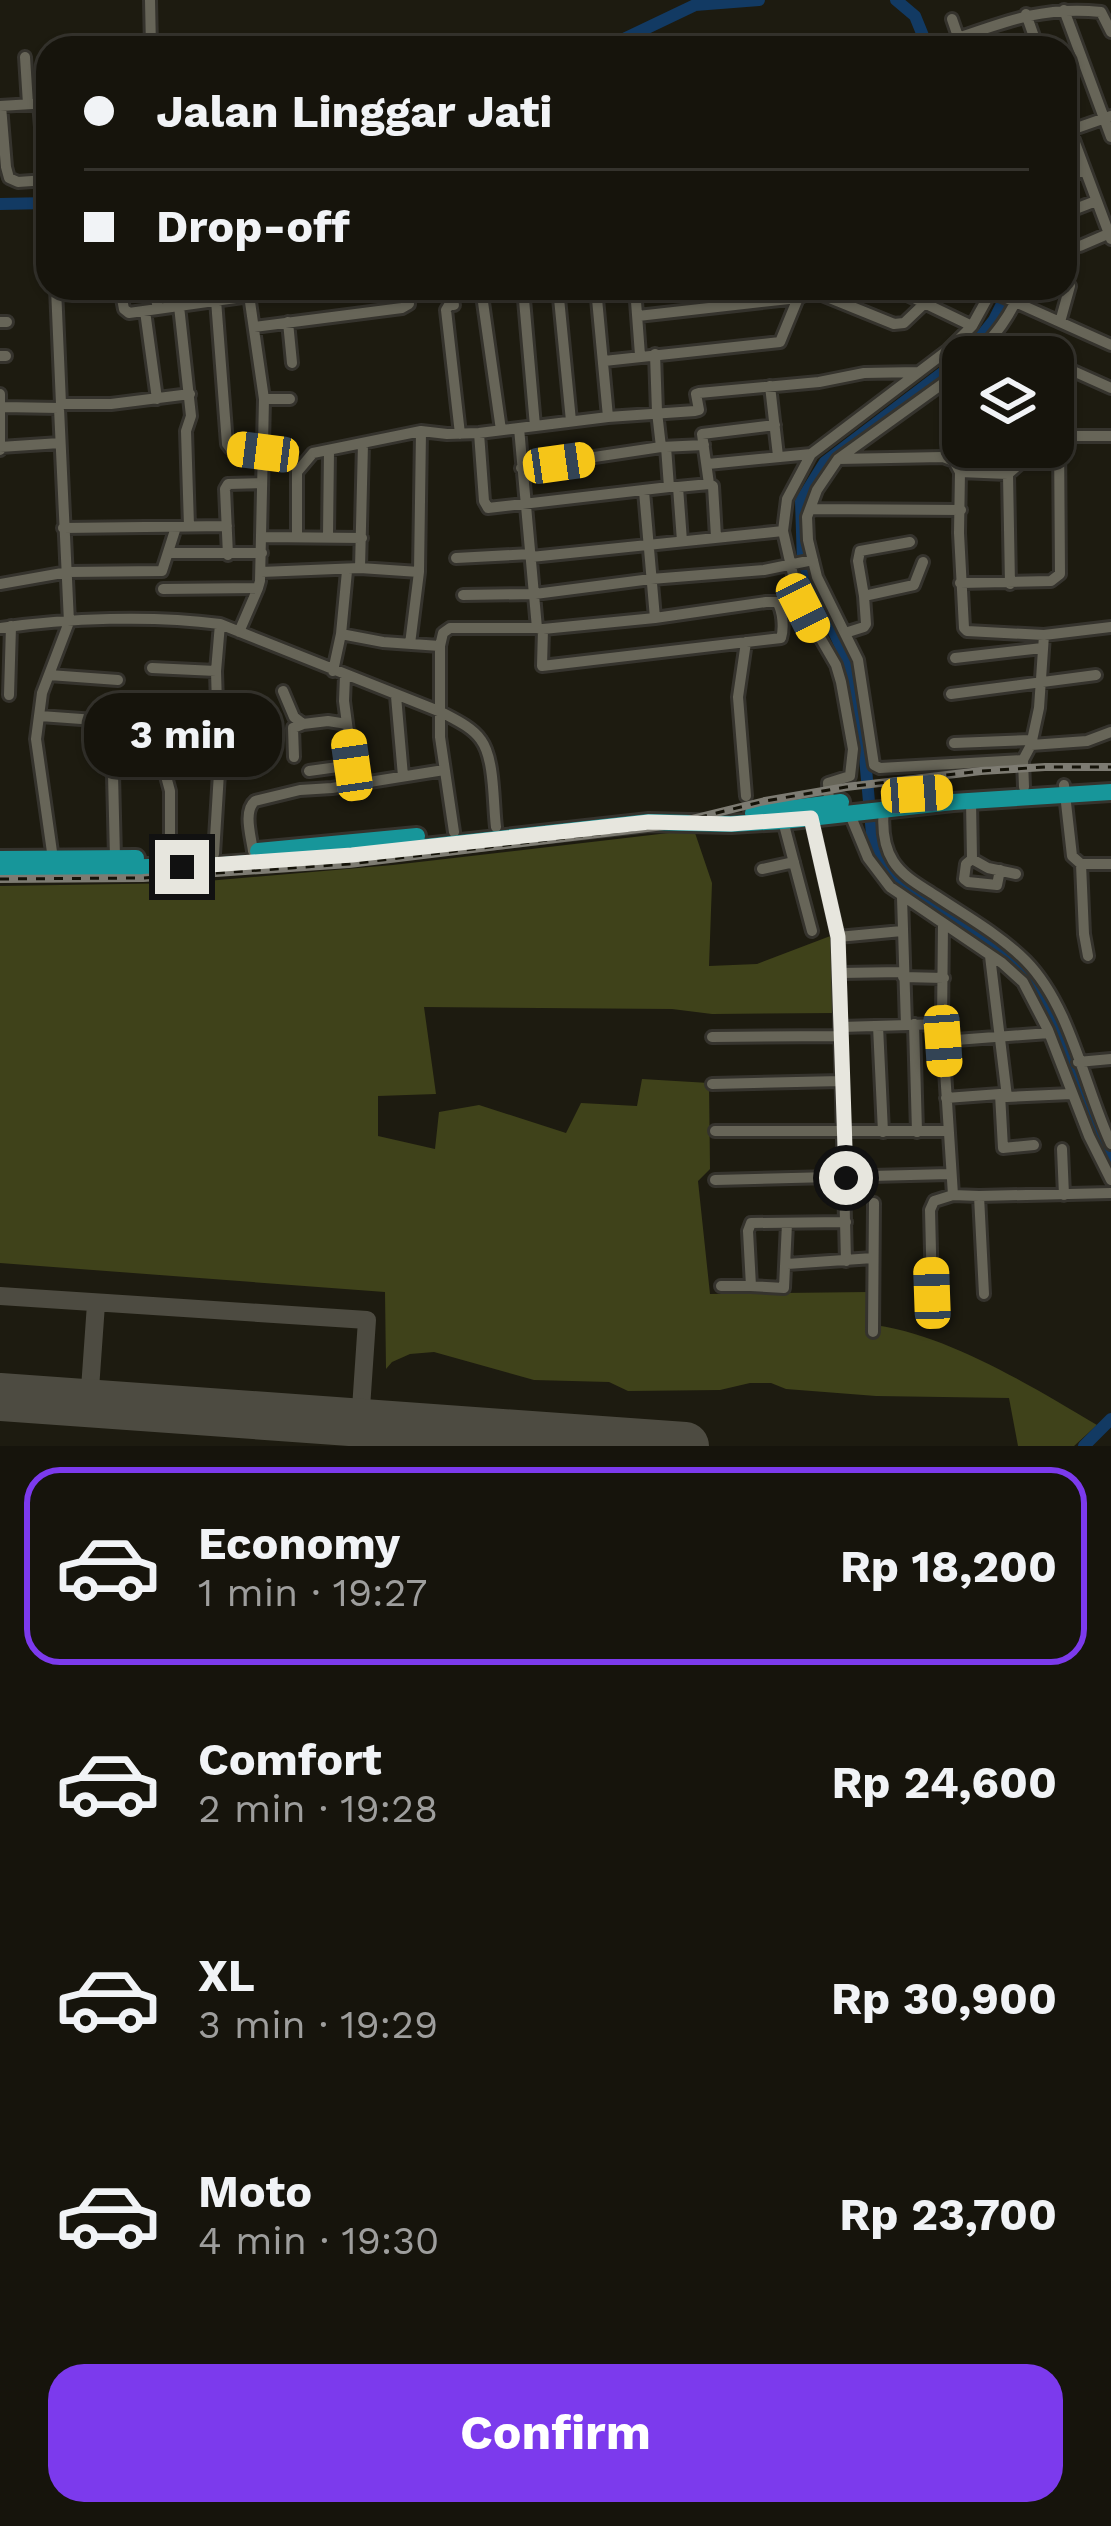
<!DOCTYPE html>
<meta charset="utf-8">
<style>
body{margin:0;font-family:"Work Sans",sans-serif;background:#23211a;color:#f1f3f6;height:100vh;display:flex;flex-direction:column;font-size:45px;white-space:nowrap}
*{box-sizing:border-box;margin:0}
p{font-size:39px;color:#9e9e9d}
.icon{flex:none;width:66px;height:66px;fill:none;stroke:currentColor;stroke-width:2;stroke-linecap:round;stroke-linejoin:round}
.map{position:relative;height:1446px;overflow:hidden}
.sheet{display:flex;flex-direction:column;background:#16140c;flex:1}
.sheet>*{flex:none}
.hud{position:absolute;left:36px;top:36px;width:1041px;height:264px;border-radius:36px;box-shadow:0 3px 9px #0004,0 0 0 3px #35332d;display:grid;align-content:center;height:264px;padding:0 48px;background:#16140c}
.tools{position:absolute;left:942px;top:336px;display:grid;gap:24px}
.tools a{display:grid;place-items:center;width:132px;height:132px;border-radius:24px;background:#16140c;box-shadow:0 3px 9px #0004,0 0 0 3px #35332d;font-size:60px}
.end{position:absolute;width:54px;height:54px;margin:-27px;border:15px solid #e7e6de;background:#111;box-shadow:0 0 0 6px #111}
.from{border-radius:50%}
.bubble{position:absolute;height:84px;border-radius:36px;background:#16140c;box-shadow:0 3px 9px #0004,0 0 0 3px #35332d;font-size:39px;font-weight:700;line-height:84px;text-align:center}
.car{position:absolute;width:36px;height:72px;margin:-36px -18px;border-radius:15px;box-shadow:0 0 9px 3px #0007;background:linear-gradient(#f5c518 24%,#345 0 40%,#f5c518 0 76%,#345 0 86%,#f5c518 0)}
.hud b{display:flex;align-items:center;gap:42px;height:114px;font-size:45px}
.hud b+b{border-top:3px solid #35332d}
.hud i{width:30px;height:30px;background:#f1f3f6}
ul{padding:21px 0 0;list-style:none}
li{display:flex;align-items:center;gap:36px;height:198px;margin:0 24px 18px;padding:0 24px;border:6px solid transparent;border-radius:36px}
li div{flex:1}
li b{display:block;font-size:45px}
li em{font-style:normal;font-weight:700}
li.selected{border-color:#7c3aed}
li>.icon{width:108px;height:108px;stroke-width:1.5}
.action{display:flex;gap:24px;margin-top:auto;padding:24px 48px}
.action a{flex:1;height:138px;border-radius:36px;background:#7c3aed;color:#fff;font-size:48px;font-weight:700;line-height:138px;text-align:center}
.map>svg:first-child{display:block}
</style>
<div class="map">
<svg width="1111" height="1446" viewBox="0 0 1111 1446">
<rect width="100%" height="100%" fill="#1d1b10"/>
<path fill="#3f421a" d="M694,830L712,883L709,966L757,964L833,935L837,1013L712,1014L672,1009L424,1007L436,1094L378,1096V1136L435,1149L439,1112L479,1105L566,1133L581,1103L637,1106L642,1079L709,1083L710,1169L698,1181L710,1294L868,1292L867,1324C944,1332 1031,1386 1097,1425L1074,1446H1018L1009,1398L876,1396L786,1389L771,1383H750L720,1390L628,1391L609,1382L534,1380L434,1352L410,1354L392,1362L386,1369L385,1292L0,1263V886L184,883L393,865Z"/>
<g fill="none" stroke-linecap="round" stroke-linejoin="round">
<path stroke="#123a63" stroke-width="12" d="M896,0L915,16L928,48
M605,48L695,5L759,0
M0,204L48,203
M1010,288L994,320L967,354L825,462L801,501L803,563L850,667L865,758L873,845L887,870L897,880L1001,949L1036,983L1055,1022L1092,1122L1111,1158
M1084,1446L1111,1419"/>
<path stroke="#4d4b41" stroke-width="18" d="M0,1296L367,1320L360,1423
M89,1403L96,1304"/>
<path stroke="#4d4b41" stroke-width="48" d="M0,1397L685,1446"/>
<defs>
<path id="minor" d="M150,0L151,48
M1064,10L1111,137
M1026,14L1038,48
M952,19L962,48
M958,38C1009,20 1047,6 1101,12L1111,32
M192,41L193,48
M25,57L28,104
M39,103L43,151
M0,106L48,103
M1,106L6,167L9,178L18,182L46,180L48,193
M1065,116L1111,239
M1071,130L1111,116
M1065,177L1085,170
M1065,213L1096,201
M1080,246L1110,233
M56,288L61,404
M120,288L124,309L129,313L308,288
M154,288L158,309
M481,288L501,430
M523,288L535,426
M558,288L571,421
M596,288L608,417
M635,288L640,355
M893,288L972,326
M984,288L1111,345
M815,292L894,324L904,323L925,303
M216,300L227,444L230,448L263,452
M454,305H449L446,310L460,434
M179,306L191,416L186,431L189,526
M145,311L157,399
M638,316L798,298L819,288
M0,322H7
M288,322L292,363
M1060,322L1070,286
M254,327L402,308L409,304L408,288
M655,354L657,412L661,447
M0,356H6
M975,357C994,336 1012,315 1021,288
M604,361L780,342L798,298
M1053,362L1111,388
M963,369L838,459L817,490L807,517L808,540L817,577L858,660L874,765L880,768L1023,760
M770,386L778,456
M0,394V450
M264,399H290
M2,407L59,408
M519,428L537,628L543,629L542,666L781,638C784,629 783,611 777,602H766L655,618L543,629
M479,433L484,501L488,508L669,487
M1055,436H1111
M0,447L60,443
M666,447L669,487H678L682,541
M838,459L943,457L954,461L960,472L959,533L964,628L967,631L1044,635L1111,627
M708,464L811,454
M521,468L661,447L704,445
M960,472L1008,474L1039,447
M1008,474L1010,584
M709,484L702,434L775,425
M678,487L709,484L713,486L716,537
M644,491L655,618
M810,509L961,510
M63,528L227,526
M297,536V472L313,453L421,431L447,434L479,433L608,417L695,411L699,410L696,394L699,393L819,382L864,373L919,372
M328,536L329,451
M263,537L362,538
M169,553H262
M228,555L225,489L228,484L261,483
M531,557L783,531
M456,558L531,554
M360,568L363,443
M261,572L360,568L419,572
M960,583L1051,581L1060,574L1059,435
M0,584L68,572L162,571L176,527
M163,589L258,588L260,581L264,399L248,288
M463,595L535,594L651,579L764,570L813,560
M864,596L858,561L860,551L910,542
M0,628C67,618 152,615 220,624L441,712C454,719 472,727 481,740C495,759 493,804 496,827
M239,632L258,588
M845,633L864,627L866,624L864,596L914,585L923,562
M341,634L383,642L440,646
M410,644L419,572L421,431
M955,658L1042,648
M152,668L216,671
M333,671L341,634L347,571
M49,675L118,680
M345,676L344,701L355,784
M283,691L294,717L303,724L328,721L347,724
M951,694L1096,675
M9,695L11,626
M396,696L403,776
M159,714L160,754L170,791V857
M40,716L123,722L147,715L193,710
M954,743L1031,740
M1031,745L1039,708L1044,635
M294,757L293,728L303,724
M309,771L352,765
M113,774L115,858
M1064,785L1072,856L1081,864H1111
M1024,787L1023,760L1031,745L1087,741L1111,732
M746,796L738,697L746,642
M971,801L972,859L988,868L1016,874
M829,804L828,783L850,776L853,749L841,682L836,665L803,608L796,588L783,531L787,499L811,454L948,350L972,326L993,288
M884,808C882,827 883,845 893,861C903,877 921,886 936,896C966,916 1000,935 1026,961C1071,1007 1084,1086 1111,1144
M849,812L868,858L890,887L1002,963L1023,982L1048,1030L1089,1136L1111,1180
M811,818L838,937L846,1261
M783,821L812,931
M454,832L440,737V646L443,633L450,628H537
M253,851C251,836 243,811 255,801L300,790L332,788L444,770
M214,854L219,773L216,671L220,624
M53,859L36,739L42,693L69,622L59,408L61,404H111L190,394
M972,859L966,864L964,879L968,882L997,885L1000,870
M1081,864L1084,934L1088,956
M762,869L794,862
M902,897L906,1025
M943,924L942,1024L953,1195
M838,937L902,931
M990,956L1007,1097
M840,973L903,972
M903,977L944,978
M914,1024L917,1132
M878,1026L883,1132
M841,1027L942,1024
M712,1037L840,1036
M943,1041L1049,1033
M1078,1062L1111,1059
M712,1084L842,1081
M1000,1094L1003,1148L1034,1145
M946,1098L1000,1094L1007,1097L1071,1094
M715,1131H948
M1062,1149L1064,1195
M715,1180L950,1174
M979,1196L1111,1193
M787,1264L873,1258
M721,1286H751L748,1231L751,1223L846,1222
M751,1286L784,1288L787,1223
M932,1293L930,1210L934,1201L953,1195L979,1196L984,1294
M873,1332L874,1203"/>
<path id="highway" d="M753,813L841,802
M258,851L417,836
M0,859L136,858
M0,871L223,865L352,855L649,822L731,824L783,821L953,802L1111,792"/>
</defs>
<use href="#minor" stroke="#35332d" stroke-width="16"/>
<use href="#highway" stroke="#35332d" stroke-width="22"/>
<use href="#minor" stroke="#676558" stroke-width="10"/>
<use href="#highway" stroke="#17969a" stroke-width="16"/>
<defs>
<path id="rail" d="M0,879L143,878L349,864L664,826L765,801L846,787L981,771L1045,767H1111"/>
</defs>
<use href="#rail" stroke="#7d7b72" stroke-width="8"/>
<use href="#rail" stroke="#141208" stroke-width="3" stroke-dasharray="9" stroke-linecap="butt"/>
</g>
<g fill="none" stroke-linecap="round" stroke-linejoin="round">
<path stroke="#e7e6de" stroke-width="15" d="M182,867L352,855L649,822L731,824L811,818L838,937L846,1178"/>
</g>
</svg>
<div class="tools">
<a><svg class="icon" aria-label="layers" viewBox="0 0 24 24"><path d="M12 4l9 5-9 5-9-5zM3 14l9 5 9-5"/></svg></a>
</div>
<i class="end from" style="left:846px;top:1178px"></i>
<i class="end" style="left:182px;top:867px"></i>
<div class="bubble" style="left:84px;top:693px;width:198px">3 min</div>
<i class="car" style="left:263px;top:452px;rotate:277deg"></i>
<i class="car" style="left:559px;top:463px;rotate:82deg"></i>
<i class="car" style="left:803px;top:608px;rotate:153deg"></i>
<i class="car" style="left:352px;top:765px;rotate:352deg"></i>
<i class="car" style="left:917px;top:794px;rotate:86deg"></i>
<i class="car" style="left:943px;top:1041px;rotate:176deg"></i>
<i class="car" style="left:932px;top:1293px;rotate:358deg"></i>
<div class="hud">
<b><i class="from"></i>Jalan Linggar Jati</b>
<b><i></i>Drop-off</b>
</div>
</div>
<section class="sheet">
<ul>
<li class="selected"><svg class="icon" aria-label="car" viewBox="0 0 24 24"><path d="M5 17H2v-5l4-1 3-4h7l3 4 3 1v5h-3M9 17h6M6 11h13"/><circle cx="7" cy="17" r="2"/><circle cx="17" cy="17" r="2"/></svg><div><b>Economy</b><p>1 min · 19:27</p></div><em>Rp 18,200</em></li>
<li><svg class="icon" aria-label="car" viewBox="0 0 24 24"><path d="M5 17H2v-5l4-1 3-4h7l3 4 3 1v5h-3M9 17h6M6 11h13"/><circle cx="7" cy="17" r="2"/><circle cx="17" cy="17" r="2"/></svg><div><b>Comfort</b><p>2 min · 19:28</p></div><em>Rp 24,600</em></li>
<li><svg class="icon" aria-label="car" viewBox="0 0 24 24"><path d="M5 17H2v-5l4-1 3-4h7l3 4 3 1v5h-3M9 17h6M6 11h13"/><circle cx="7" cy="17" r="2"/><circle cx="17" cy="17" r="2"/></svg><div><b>XL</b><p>3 min · 19:29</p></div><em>Rp 30,900</em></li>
<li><svg class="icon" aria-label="car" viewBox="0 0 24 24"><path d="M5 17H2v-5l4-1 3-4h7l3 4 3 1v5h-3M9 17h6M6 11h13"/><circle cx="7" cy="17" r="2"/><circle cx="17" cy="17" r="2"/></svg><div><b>Moto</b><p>4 min · 19:30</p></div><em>Rp 23,700</em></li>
</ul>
<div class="action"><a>Confirm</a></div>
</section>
